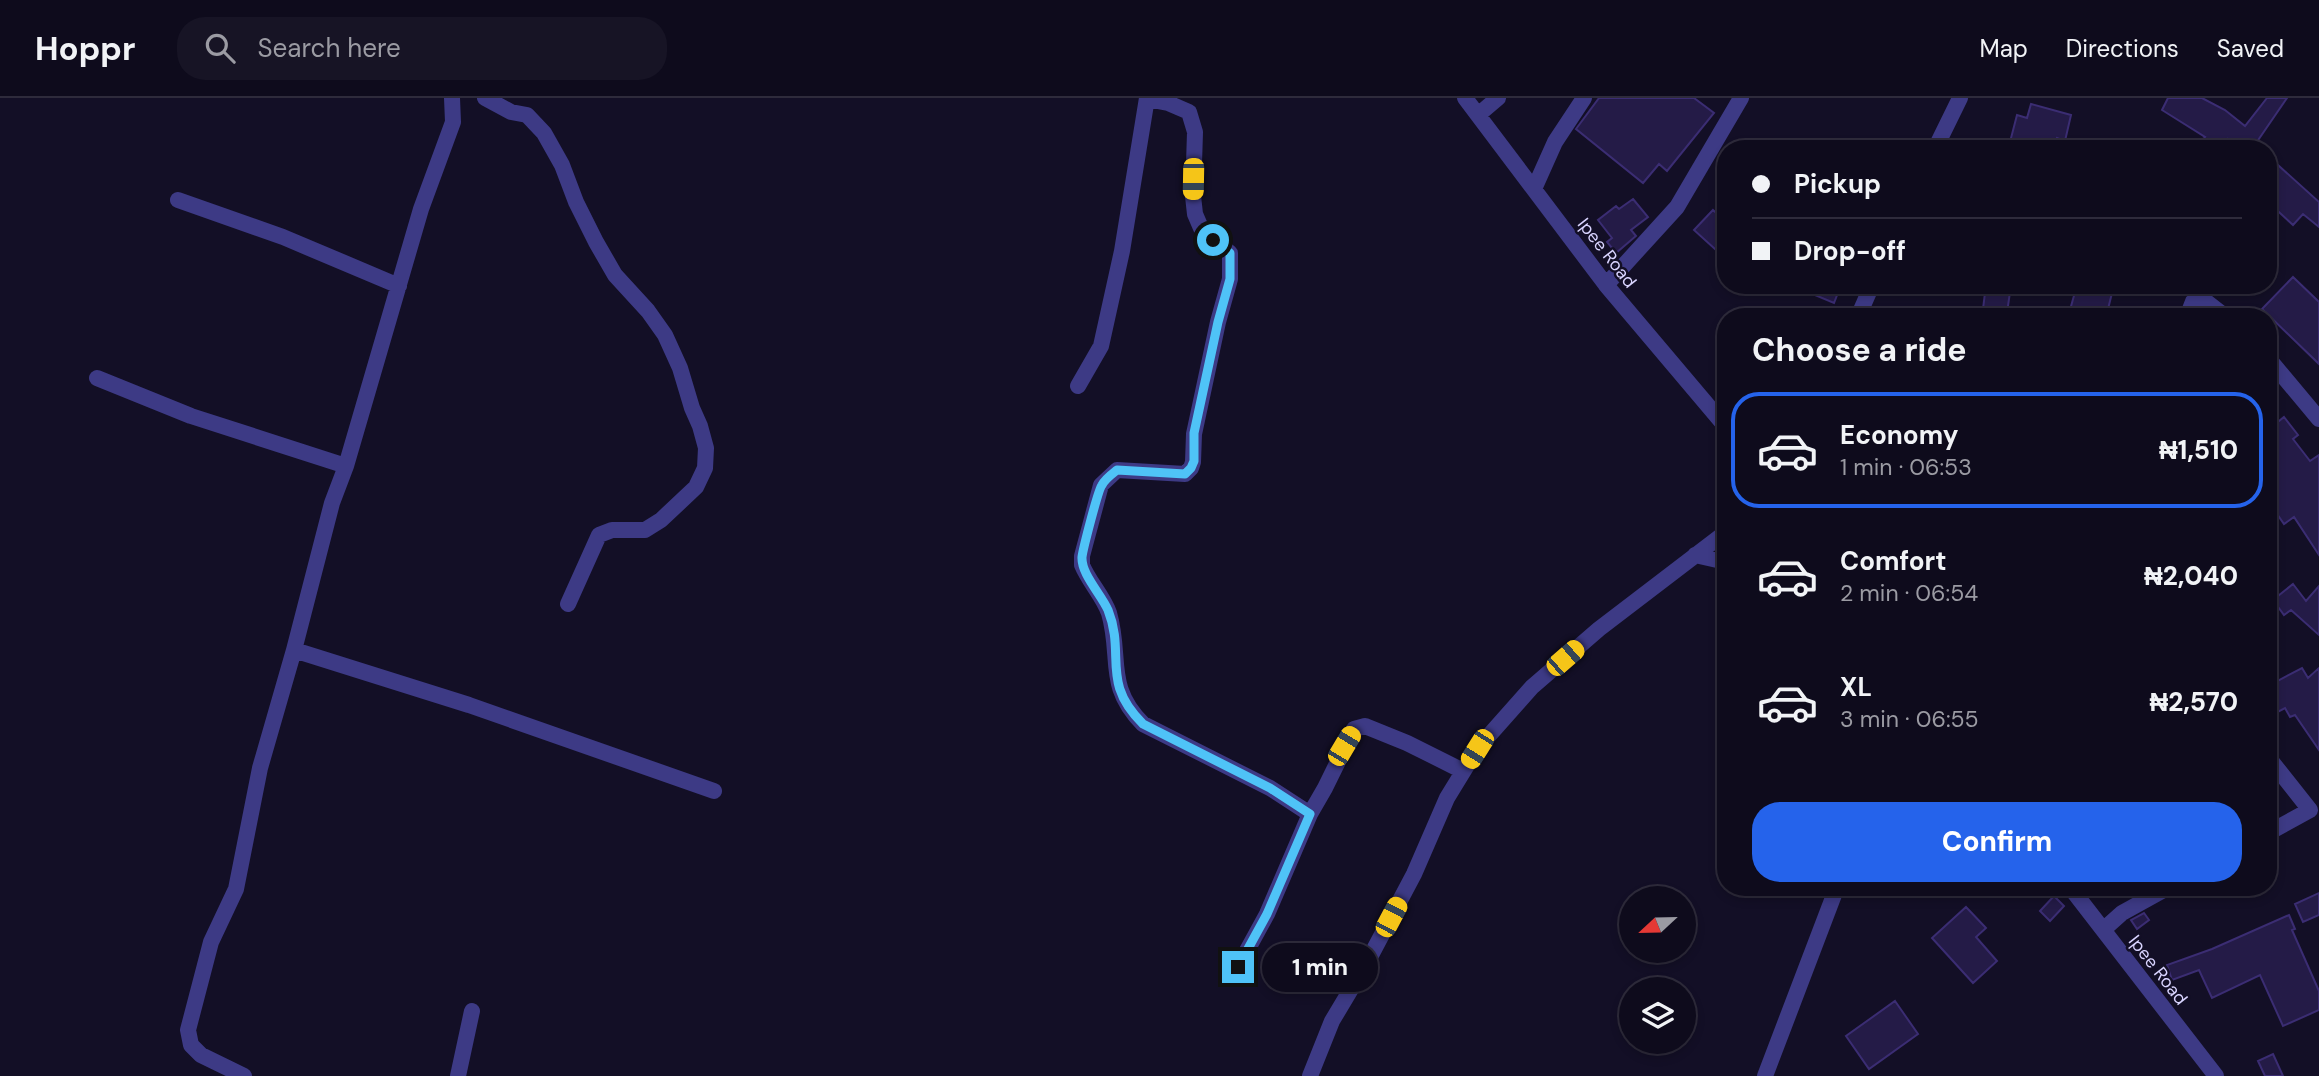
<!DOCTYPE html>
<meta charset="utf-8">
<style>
body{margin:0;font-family:"DM Sans",sans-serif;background:#171425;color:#f1f3f6;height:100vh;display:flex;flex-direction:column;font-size:26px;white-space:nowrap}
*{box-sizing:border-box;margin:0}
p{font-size:23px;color:#9b9ba3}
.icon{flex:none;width:38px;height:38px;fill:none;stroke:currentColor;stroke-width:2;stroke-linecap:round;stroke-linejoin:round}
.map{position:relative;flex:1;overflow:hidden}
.sheet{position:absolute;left:1717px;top:210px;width:560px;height:588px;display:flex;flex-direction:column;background:#0e0b1c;border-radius:28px;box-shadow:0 4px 10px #0003,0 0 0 2px #2e2b3b}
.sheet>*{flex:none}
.banner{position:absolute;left:1717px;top:42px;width:560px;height:154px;border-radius:28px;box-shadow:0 4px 10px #0003,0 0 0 2px #2e2b3b;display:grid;align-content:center;height:154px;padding:0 35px;background:#0e0b1c}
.needle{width:46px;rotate:248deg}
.fabs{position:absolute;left:1619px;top:788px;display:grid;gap:14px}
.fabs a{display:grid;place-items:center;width:77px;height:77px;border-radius:50%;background:#0e0b1c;box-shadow:0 4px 10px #0003,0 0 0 2px #2e2b3b;font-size:35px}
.end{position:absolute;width:32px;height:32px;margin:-16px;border:9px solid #4fc3f7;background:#111;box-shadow:0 0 0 4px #111}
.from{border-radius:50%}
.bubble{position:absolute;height:49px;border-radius:24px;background:#0e0b1c;box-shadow:0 4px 10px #0003,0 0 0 2px #2e2b3b;font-size:23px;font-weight:800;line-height:49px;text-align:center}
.car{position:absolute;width:21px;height:42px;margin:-21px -10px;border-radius:9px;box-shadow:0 0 5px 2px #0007;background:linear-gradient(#f5c518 24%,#345 0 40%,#f5c518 0 76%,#345 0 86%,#f5c518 0)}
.banner b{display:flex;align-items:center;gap:24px;height:66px;font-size:26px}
.banner b+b{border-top:2px solid #2e2b3b}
.banner i{width:18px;height:18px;background:#f1f3f6}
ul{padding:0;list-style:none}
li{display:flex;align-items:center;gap:21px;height:116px;margin:0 14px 10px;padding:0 21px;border:4px solid transparent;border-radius:28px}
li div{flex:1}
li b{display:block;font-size:26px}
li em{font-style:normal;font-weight:800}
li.active{border-color:#2563eb}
li>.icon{width:63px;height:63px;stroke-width:1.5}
h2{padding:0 35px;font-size:32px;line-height:84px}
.primary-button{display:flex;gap:14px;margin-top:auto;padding:14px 35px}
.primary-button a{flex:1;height:80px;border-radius:28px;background:#2563eb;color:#fff;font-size:28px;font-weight:800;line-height:80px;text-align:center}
header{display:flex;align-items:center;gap:42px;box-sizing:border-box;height:98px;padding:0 35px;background:#0e0b1c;border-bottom:2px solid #2e2b3b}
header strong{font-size:33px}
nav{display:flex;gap:38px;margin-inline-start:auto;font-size:24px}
.search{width:490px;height:63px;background:#171425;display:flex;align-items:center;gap:18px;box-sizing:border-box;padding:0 24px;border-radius:28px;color:#9b9ba3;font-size:26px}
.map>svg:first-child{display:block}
</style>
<header>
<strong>Hoppr</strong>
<div class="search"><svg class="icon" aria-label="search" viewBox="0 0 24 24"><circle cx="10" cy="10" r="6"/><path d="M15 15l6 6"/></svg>Search here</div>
<nav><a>Map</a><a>Directions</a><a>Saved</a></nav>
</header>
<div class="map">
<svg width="2319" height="978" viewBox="0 0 2319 978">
<rect width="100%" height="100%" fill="#130f26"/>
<path fill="#241b47" stroke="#3b2d73" stroke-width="2" d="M1599,0H1694L1714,15L1667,73L1659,66L1643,85L1576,31Z
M2168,0H2202L2225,12L2245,28L2267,0H2287L2252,51H2241L2228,41L2221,51H2209L2200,44L2205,39L2162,12Z
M2031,6L2071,17L2065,43L2057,40L2054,51H2018L2019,47L2010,44L2017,17L2027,20Z
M2268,58L2319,104V129L2303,116L2293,127L2268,104Z
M1633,101L1648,119L1631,132L1636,138L1616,155L1607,144L1612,140L1598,122L1616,108L1619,111Z
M1713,112L1726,124V161L1694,132Z
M2293,179L2319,204V266L2262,211Z
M1791,187H1841L1834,205Z
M1986,187H2011L2007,215L1983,211Z
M2077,187H2114L2106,219H2068Z
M2284,319L2298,337L2293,341L2310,363L2319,357V457L2294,419L2284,426L2268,403V332Z
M2293,486L2306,503L2319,488V537L2291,512L2284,517L2273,502Z
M2302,570L2308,580L2319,570V652L2295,617L2290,619L2285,610L2268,619V588Z
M2319,795V817L2303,824L2295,806Z
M2054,798L2064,808L2050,823L2040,813Z
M1966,809L1986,830L1976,839L1997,863L1973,885L1932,840Z
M2144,815L2149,822L2137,831L2131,822Z
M2289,817L2295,831L2292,832L2319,893V912L2283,928L2260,877L2212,900L2199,872L2172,882L2167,867L2212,851Z
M1895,903L1918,936L1869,971L1846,938Z
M2273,956L2283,978H2265L2258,963Z"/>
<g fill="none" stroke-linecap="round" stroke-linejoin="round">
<path stroke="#3d3a85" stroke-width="16" d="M485,0L511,14L527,17L544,35L562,67L576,104L596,144L615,177L648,213L665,237L680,270L692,310L700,328L706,350L705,370L696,389L661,422L645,432H612L599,437L568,506
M1465,0L1606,187L1726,329
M1147,1L1168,5L1189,14L1195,34L1193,98L1195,116L1201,130L1230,155V181L1218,224L1194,336L1193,364L1191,370L1185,376L1117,372L1101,387L1082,458V467C1089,484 1103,498 1109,515C1122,560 1105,588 1143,626L1270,690L1310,716
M1478,17L1498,0
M1935,51L1960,0
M1534,91L1555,44L1584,0
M178,102L283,139L399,188
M1606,187L1677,109L1741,0
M2185,187L2226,219
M1858,219L1872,187
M2187,219L2196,196
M2268,260L2319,321
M97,280L191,318L346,368
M1078,288L1101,248L1122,153L1147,0
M1695,457L1726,464
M294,552L469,607L714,693
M2268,659L2310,712L2268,735
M2070,789L2216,978
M2103,832L2122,815L2169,789
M1238,869L1267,816L1310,716L1325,690L1354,631L1365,628L1407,645L1463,673
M244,978L201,957L191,947L188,932L211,844L236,791L260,670L294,552L332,405L346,368L421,111L453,24L452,0
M458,978L472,913
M1310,978L1332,923L1369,861L1414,776L1447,700L1477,651L1532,589L1599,531L1726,434
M1765,978L1837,789"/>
</g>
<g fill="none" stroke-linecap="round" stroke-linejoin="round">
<path stroke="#4fc3f7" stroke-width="9" d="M1213,142L1230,155V181L1218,224L1194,335V363L1191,370L1185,376L1117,372C1112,376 1105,381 1102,387C1098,392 1083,451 1082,459C1081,476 1101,496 1108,512C1126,557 1100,584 1143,626L1270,690L1310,716L1267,816L1238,869"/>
</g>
<g text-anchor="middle" stroke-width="5" stroke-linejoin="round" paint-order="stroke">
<g font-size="18" fill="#d9d4ff" stroke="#130f26">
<text transform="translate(1607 155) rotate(52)" y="6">Ipee Road</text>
<text transform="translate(2158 872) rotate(52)" y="6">Ipee Road</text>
</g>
</g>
</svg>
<div class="fabs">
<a><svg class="needle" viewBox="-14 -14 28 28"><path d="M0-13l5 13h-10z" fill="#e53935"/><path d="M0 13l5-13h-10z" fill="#9b9ba3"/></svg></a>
<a><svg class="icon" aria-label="layers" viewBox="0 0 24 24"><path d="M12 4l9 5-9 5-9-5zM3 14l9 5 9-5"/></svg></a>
</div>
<i class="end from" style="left:1213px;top:142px"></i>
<i class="end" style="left:1238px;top:869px"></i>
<div class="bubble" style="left:1262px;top:845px;width:116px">1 min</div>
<i class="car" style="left:1193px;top:81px;rotate:181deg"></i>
<i class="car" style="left:1565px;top:560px;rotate:49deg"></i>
<i class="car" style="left:1344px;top:648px;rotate:31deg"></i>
<i class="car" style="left:1477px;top:651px;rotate:212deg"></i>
<i class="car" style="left:1391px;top:819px;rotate:28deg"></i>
<div class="banner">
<b><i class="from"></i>Pickup</b>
<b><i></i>Drop-off</b>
</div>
<section class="sheet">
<h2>Choose a ride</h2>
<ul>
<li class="active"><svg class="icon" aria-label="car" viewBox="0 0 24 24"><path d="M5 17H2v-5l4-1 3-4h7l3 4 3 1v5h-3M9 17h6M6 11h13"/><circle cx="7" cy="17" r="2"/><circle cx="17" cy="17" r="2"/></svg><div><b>Economy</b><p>1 min · 06:53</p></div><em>₦1,510</em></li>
<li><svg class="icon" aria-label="car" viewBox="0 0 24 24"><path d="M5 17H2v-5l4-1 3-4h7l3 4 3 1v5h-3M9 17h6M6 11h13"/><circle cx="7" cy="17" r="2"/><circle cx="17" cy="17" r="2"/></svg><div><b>Comfort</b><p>2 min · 06:54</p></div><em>₦2,040</em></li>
<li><svg class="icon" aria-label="car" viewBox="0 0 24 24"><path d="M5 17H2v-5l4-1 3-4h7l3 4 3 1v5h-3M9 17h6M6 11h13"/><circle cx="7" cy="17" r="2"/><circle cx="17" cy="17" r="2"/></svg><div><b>XL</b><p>3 min · 06:55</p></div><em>₦2,570</em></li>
</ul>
<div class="primary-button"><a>Confirm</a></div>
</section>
</div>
